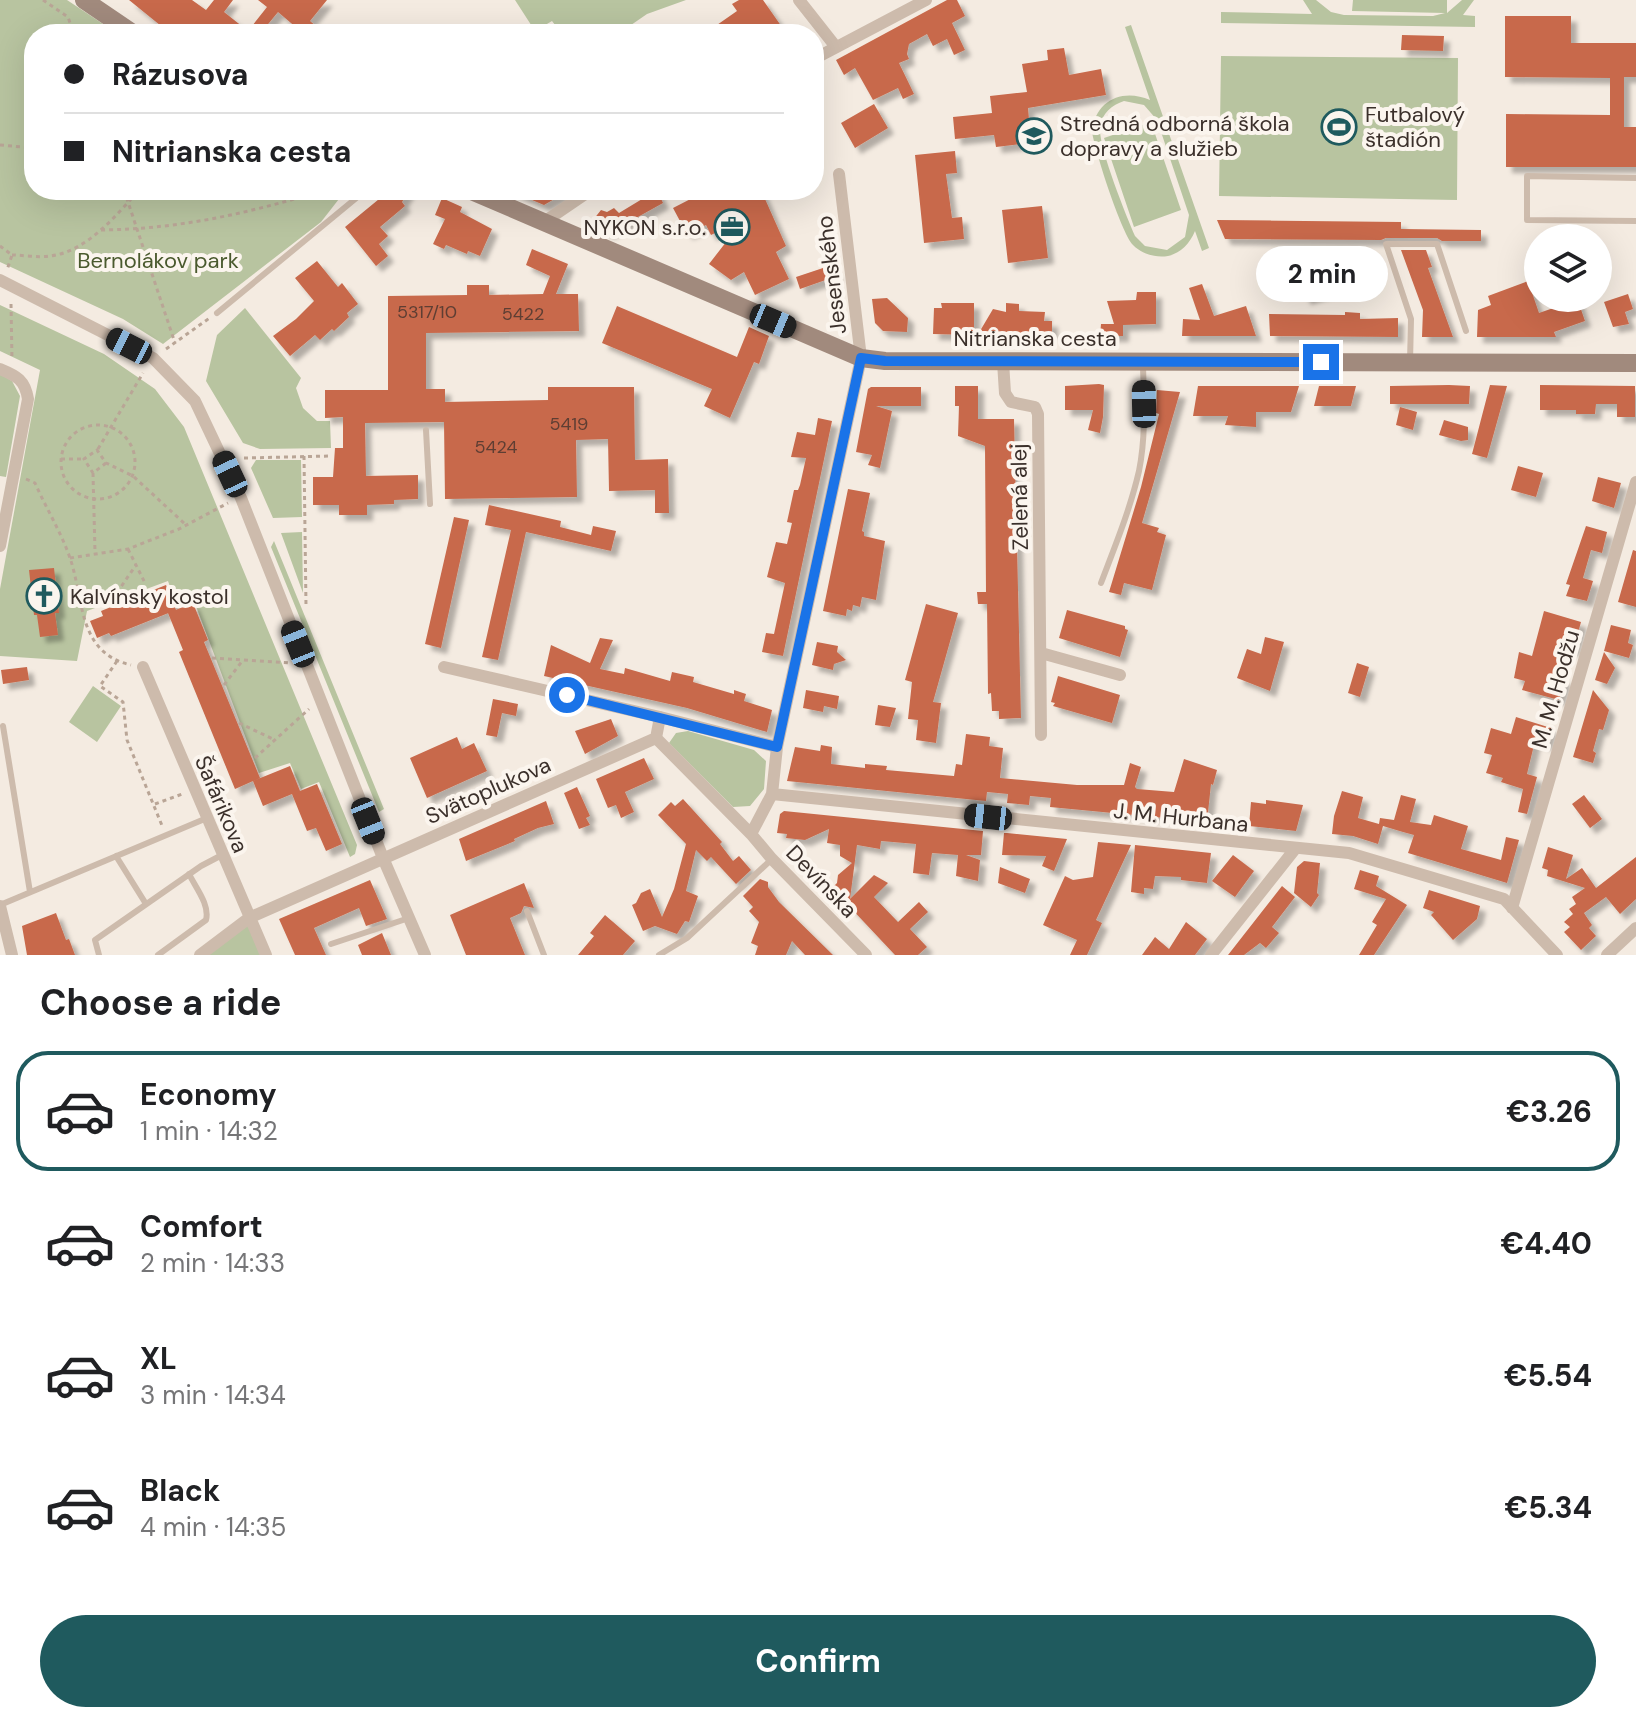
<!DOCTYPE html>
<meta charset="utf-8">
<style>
body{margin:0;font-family:"DM Sans",sans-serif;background:#f2f2f2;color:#202124;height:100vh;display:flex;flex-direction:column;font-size:30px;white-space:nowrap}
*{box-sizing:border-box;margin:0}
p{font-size:26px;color:#757577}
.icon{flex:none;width:44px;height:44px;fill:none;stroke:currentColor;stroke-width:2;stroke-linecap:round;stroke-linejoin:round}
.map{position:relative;height:955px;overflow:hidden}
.panel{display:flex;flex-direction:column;background:#fff;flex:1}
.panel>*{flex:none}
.hud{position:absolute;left:24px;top:24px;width:800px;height:176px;border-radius:32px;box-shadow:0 8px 32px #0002;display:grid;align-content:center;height:176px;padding:0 40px;background:#fff}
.controls{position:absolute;left:1524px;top:224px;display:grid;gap:16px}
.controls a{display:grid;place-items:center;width:88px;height:88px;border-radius:50%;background:#fff;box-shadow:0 8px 32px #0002;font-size:40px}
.end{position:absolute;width:36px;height:36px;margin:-18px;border:10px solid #1a73e8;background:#fff;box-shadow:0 0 0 4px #fff}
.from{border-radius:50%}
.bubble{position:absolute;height:56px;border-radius:28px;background:#fff;box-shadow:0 8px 32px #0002;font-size:26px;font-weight:700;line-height:56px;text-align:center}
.car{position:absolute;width:24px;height:48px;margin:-24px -12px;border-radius:10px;box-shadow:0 0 6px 2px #0007;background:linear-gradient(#222 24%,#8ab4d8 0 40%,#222 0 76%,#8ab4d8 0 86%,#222 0)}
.hud b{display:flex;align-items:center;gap:28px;height:76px;font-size:30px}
.hud b+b{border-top:2px solid #e0e0e0}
.hud i{width:20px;height:20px;background:#202124}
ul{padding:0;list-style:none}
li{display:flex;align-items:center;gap:24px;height:120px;margin:0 16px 12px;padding:0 24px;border:4px solid transparent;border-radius:32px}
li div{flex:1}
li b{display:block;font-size:30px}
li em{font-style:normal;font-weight:700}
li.current{border-color:#1f5a5e}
li>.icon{width:72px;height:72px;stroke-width:1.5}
h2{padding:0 40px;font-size:36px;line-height:96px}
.button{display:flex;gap:16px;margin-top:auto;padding:16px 40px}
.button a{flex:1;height:92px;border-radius:48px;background:#1f5a5e;color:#fff;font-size:32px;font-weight:700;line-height:92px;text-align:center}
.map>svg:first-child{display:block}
</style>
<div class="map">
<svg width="1636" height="955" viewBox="0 0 1636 955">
<defs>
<filter id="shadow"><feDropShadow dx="6" dy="6" stdDeviation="2" flood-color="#0004"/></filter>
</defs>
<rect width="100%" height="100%" fill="#f4ebe1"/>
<path fill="#b8c4a0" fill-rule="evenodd" d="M0,0H67L118,34H34V190H346L321,222L163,344L123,319L0,262Z
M515,0H686L647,14L618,34H562L552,21L535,31Z
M1303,0H1316L1331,12L1344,15L1433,16L1445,13L1352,11L1353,0H1447V13L1462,0H1474L1463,15L1475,16V27L1221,23V12L1312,14Z
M1131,25L1209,248L1202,251L1195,231C1190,243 1181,253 1168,256C1155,258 1142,254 1133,245C1121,232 1095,151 1092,132C1095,100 1123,88 1150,100L1125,27ZM1124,101L1144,105L1157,120L1189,215L1185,237L1167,250L1145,246L1135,236C1126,215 1098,146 1100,127C1102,113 1112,105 1124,101Z
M1221,56L1458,58L1457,200L1219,196Z
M1151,122L1181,210L1134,227L1104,138Z
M0,305L104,354L155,389L184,427L357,845L355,854L350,857L319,782L301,789L290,763L259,773L194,601L177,607L168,581L87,611L77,661L0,656V589L40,370L0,351Z
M245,308L301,378L296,388L303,408L317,421H330L331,448L260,449L243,443L206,381L217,335Z
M0,374L12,381L20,396L6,477L0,476Z
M256,460H301L302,517L273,518L251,468Z
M302,532L303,593L281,533Z
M274,541L384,809L379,812L271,547Z
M93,686L121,706L97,742L69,722Z
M688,731L754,750L766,761L764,789L750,806L733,807L669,743L676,733Z
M249,918L266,955H200Z"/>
<path fill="#c8694b" filter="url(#shadow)" d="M129,0H192L206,10L214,0H233L224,12L248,31L267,7L258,0H327L310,21L325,34H304L278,12L260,34H171Z
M739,0H763L784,30L778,34H704L737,11L732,4Z
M947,0H957L965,16L952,23L965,50L954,55L947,39L933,46L927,34L909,44L907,54L909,59L899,63L914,94L903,99L898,88L873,100L855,68L844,75L836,60Z
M1505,16H1571V43H1636V77H1624V127H1636V167H1506V114L1610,115V78L1505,77Z
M1402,35L1444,36L1443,51L1401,50Z
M1064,48L1069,75L1101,69L1106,95L1028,108L1031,143L996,147L994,135L955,139L953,117L992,113L990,96L1027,92L1022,64L1048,60L1047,50Z
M874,104L888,128L855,148L841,123Z
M955,151L957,173L946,174L952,218L962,217L964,239L924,243L915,155Z
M390,190H409L402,202L405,206L380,227L388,236L379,244L388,256L376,266L345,227Z
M508,190H570L544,205Z
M657,190L663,203L609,233L589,225L601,210L607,212L614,208L619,213Z
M708,190H761L786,246L776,252L789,279L755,295L744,272L731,280L709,264L744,219L711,235L706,225L687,234L673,208Z
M442,198L462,207L460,212L492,229L480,256L468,251L467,254L446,245L444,249L433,244L445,219L435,215Z
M1042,206L1048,258L1008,263L1002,210Z
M1217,220L1401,222V229L1481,230V241H1442L1437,238H1386L1381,240L1225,239Z
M532,249L568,264L556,294H578L579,331L426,333V389H445V402L548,400V387H634L635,460L668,459L669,513H655V490L609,491L608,439L576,440L577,497L445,499L444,422L365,423L366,476L418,475V499L394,500V504L367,505V515H339V505H313V477H333L335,448H343V417L325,418V390H388V296L467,295V285H489V295L543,294L550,276L526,265Z
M1401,250H1426L1432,267L1428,268L1453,337H1422L1423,310Z
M317,261L338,287L342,283L358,304L347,313L349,317L334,331L332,329L320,340L315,335L290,356L273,336L296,319L314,301L295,278Z
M1343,263L1351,284L1305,299L1297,277Z
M832,265L837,276L800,289L796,277Z
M1528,281L1539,313L1562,305L1560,298H1577L1585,321L1554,332L1556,337H1477L1478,310L1491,305L1488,296Z
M1202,284L1214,316L1246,306L1256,336H1182L1183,319L1200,320L1189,288Z
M1137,292H1156V324L1123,325V336H1100L1101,324H1114L1107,301L1136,300Z
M1628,294L1633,309L1625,312L1629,324L1613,327L1604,302Z
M887,298L908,318L907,332L883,331L875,323L872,299Z
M941,303H974V335L933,334L934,308H942Z
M1006,303L1019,304V311L1045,312L1044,321H1052V334L977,336L993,309L1006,312Z
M617,306L737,357L749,327L769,336L759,364L754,362L730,418L704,406L712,389L602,343Z
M1345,312L1360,313V319L1398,318V337L1270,336L1269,314L1345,315Z
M1099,384L1104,385L1103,417L1100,433L1088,430L1093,410H1065V386Z
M1449,385L1470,386L1469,404H1390V386Z
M1490,385L1507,386L1487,458L1472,454Z
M1540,385L1635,386V417H1617V404H1596L1595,414H1576V410H1540Z
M955,386H978V419H1014L1021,718L999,719V711H992L991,693L988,694L987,604H978L977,592H986L985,446L958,436L959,406H955Z
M1198,386H1299L1291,412H1256V427L1225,425L1228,416H1193Z
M1319,386H1356L1351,406H1314Z
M871,387H921V406H876L892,411L880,468L868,465L872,455L856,452L868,389Z
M1157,390L1180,392L1142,523L1159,528L1157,532L1166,535L1152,590L1124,583L1121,595L1109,592L1141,487L1159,414L1156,413Z
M1400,407L1417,412L1413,430L1396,425Z
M818,418L832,421L783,656L762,652L766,633L774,634L785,583L767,577L776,542L787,544L792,523L787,522L794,490H798L800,485L806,458L791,457L797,432L815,435Z
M1444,420L1468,427V440L1461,441L1439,435Z
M1518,466L1543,473L1536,497L1511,490Z
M1598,477L1621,483L1614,508L1592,501Z
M848,489L870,493L862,531L864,532V536L885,541L876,600L862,597L860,607L853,605L852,611L847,609L846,616L823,611Z
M489,505L561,521L560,527L591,535L593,526L616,531L611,551L526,532L498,660L482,657L511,530L485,525Z
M454,517L469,520L441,648L425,644Z
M1586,526L1607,532L1602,553L1591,550L1583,578L1593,581L1587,601L1566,596L1570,585L1566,584Z
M1633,550L1636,551V607L1618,602Z
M54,568L59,613H55L58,635L40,637L37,615H34L29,570Z
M166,585L176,610L111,636L109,633L97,638L90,621L103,616L101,611Z
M193,603L208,640L204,642L260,778L235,789L179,652L183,650L168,613Z
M926,604L958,613L933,702L941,703L936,743L916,740L918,720L908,719L912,682L905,680Z
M1067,610L1125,626V629L1128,630L1120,657L1059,638Z
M1544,611L1581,622L1573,651L1565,649L1556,677L1565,679L1559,700L1522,690L1525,681L1514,678L1519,652L1532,656Z
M1611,625L1631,630L1628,643L1633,645L1629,658L1604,651Z
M1265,637L1284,642L1270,691L1237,678L1247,649L1261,654Z
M600,638L613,640L600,669L624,674L625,668L670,681L672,672L694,677L693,682L734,694V690L746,694L744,701L772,710L767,732L687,708L544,676L551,645L590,663Z
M817,642L838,646L837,652L846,660L834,664L833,670L812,665Z
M1604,652L1615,668L1607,684L1595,680Z
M1357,663L1369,667L1360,697L1348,693Z
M27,667L29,680L3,684L1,670Z
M1058,676L1120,695L1112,723L1053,706L1055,703L1051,702Z
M806,690L839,696L837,709L824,706L823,712L803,708Z
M1593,690L1609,710L1603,730L1599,729L1593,751L1596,753L1593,763L1573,757Z
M493,699L518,704L516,716L502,713L497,737L486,735Z
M878,705L896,708L890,727L875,725Z
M1516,717L1551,728L1546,745L1535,741L1527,774L1537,777L1527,814L1518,812L1523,789L1501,782L1503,778L1486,773L1492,755L1484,753L1491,728L1511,734Z
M611,719L618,736L585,754L575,731Z
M966,734L990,737L989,746L1003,748L1000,778L1077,785H1124L1130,763L1141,767L1135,787L1137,789L1174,792L1184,759L1217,770L1213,785L1211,784L1207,822L1050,807L1051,798L1030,796L1029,805L1007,803L1008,794L987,792L986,801L787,781L795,747L820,751L821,745L832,747L831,764L865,768V764L887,766L886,770L954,776L956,764L962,765Z
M457,737L462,749L474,743L487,771L427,798L410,758Z
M644,758L654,779L625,792L634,812L621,818L616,805L608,808L596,779Z
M290,766L300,791L317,784L342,844L326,851L316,828L307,831L292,794L263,806L253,781Z
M577,787L590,816L586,818L590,825L579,829L564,793Z
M1342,791L1363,797L1358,818L1379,824L1380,818L1394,820L1401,795L1416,799L1410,822L1431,825L1434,815L1468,826L1461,849L1494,858L1501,860L1506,837L1519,840L1507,883L1408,853L1414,835L1403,832L1383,826L1378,844L1353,836L1332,834L1334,816Z
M1584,795L1602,819L1590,828L1572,804Z
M683,799L722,842L720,844L733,861L739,856L751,870L736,884L711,857L707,861L696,850L686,891L698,896L689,922L685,921L677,934L655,926L643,931L632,905L636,903L641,893L650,889L662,917L674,889L686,844L658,815L671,802L675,806Z
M1266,800L1303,805L1296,831L1249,826L1251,802L1266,804Z
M546,801L554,824L538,828L514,839L515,841L466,861L459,839Z
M784,811L983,831L981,855H966L980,860L978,881L956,876L958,855L932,853L929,875L913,873L916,844L881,841L880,849L857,845L850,899L874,875L888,883L874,897L898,922L919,902L928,912L910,929L927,947L918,955H895L832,888L837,883L838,875L852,863L840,856V845L827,843L829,829L805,840L786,838L787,834L777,833L780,814Z
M1004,833H1007L1067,839L1054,871L1042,866L1046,856L1002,855Z
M1098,842L1131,845L1096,920L1102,923L1087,955H1070L1077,940L1043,925L1065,876L1073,880L1093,877Z
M1135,845L1211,853L1207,883L1181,880V877L1155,876L1153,889L1144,888V894L1131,892Z
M1548,847L1573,855L1566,879L1582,868L1596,888L1636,857V899L1620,914L1606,897L1584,913L1592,925L1589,928L1596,936L1581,950L1564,932L1570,927L1564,922L1573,914L1569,909L1576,904L1572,897L1585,888L1547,876L1548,870L1542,868Z
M1233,855L1254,871L1235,897L1212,881Z
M1304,861L1320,863L1317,893L1319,895L1311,907L1294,893L1297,867Z
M1000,867L1030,879L1025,893L998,883Z
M1360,870L1379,876L1376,886L1407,905L1374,955H1359L1377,925L1372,922L1386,899L1354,889Z
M760,879L768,882V887L779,902L833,955H805L792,941L786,955H755L758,946L751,943L759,922L749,911L753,907L743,896Z
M370,880L387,919L366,926L359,908L314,928L326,955H295L279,919Z
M524,883L534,908L524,906L521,913L510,918L525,955H466L450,915Z
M1282,886L1295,897L1272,927L1279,933L1266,948L1260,943L1244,955H1228Z
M1429,890L1480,906L1477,919L1453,940L1431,915L1434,912L1423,908Z
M56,913L66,940L69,939L75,955H27L22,926Z
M605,915L635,941L623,955H578L594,936L590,933Z
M1186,922L1207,939L1195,955H1142L1155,937L1169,949Z
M382,933L391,955H362L358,945Z"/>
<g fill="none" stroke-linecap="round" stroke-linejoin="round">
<path stroke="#b9a596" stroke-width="3" stroke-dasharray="4 4" stroke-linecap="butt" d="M43,0L68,17L74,34
M0,145L34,148
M124,190L175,343
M327,190L347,192
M101,230C181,229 249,213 325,190
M0,246L12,255L7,270
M12,255C24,255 38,258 50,256C86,252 116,216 139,190
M11,304L12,360
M166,349L211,317
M61 462a37 37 0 1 1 74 0a37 37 0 1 1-74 0Z
M98,449L143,373
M304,456L306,606
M244,458L330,456
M61,459H84
M106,463L93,473L84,459L97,450L106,463L133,476L185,524
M93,473L95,552
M26,479L35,483C46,508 61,532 70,558C84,598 77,653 131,665
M128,549L145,583
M70,558L128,549L179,529L228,503
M118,600L116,594L136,565
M212,658L290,663
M117,661L100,686L123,702L127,740L163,828
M224,685L243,660
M239,723L275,740
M255,758L309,709
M155,804L185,793"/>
<path stroke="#cdbbac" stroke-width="6" d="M1636,178L1527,176V220L1636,221
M217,313L366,190
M1410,362L1411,319L1386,244H1437L1466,331
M426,430L430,504
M1101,583C1115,546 1130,510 1139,471C1146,436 1144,401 1143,366
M3,726L30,892
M116,856L146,904
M0,905L207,818
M527,911L544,955
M331,944L409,918
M99,955L95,940L201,866L222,855
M158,955L206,920C210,905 196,888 189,874
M659,955L687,938L772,859"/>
<path stroke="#cdbbac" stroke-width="12" d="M799,0L836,47
M814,59L926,0
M544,222L591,190
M0,280L153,358L195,401L241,498L383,858L425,955
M1003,362L1005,393L1011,402L1035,407L1038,414L1041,735
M0,369C17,376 25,380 28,399L0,546
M1041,653L1120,675
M143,667L266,955
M444,667L660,717L777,747L772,794L751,834L656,738L660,717
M777,747L861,358L839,174
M772,794L1349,853L1504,899L1557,955
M751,834L772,859L866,955
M0,906L12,955
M1512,908L1636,482
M200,955L249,918L656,738
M1211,955L1295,849
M1607,955L1636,928"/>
<path stroke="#a18a7d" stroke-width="18" d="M84,0L134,34
M469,190L861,358L885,361L1636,363"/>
</g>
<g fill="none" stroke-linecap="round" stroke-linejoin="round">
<path stroke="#1a73e8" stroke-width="10" d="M567,695L777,747L861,358L885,361L1321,362"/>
</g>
<defs>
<symbol id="stadium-ring" viewBox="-11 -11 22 22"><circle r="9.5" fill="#fbf5ee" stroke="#1f5a5e" stroke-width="1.5"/><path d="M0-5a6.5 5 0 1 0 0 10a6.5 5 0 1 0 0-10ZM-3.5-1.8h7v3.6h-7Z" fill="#1f5a5e"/></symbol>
<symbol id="school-ring" viewBox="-11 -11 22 22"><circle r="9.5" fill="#fbf5ee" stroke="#1f5a5e" stroke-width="1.5"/><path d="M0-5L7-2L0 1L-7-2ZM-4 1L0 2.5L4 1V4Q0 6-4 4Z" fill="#1f5a5e"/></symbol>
<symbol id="office-ring" viewBox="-11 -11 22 22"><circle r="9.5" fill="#fbf5ee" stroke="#1f5a5e" stroke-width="1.5"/><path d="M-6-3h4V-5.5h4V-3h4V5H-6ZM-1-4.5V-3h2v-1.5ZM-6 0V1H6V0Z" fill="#1f5a5e"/></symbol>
<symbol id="church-ring" viewBox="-11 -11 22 22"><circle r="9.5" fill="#fbf5ee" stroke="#1f5a5e" stroke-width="1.5"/><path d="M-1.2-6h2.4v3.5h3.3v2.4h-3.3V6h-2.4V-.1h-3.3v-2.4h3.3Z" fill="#1f5a5e"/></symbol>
</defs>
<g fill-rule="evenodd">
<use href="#stadium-ring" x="1319" y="107" width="40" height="40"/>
<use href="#school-ring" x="1014" y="116" width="40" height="40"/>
<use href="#office-ring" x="712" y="207" width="40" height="40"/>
<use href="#church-ring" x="24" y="576" width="40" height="40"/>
</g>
<g text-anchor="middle" stroke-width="8" stroke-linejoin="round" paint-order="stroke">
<g font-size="18" fill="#5e3e33">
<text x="427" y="318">5317/10</text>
<text x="523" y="320">5422</text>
<text x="569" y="430">5419</text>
<text x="496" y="453">5424</text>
</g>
<g font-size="22" fill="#3b302b" stroke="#fbf5ee" text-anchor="start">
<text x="1365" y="122">Futbalový<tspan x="1365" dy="25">štadión</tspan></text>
<text x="1060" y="131">Stredná odborná škola<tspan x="1060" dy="25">dopravy a služieb</tspan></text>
<text x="706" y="235" text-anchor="end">NYKON s.r.o.</text>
<text x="70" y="604">Kalvínsky kostol</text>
</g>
<g font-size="22" fill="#4a5a2e" stroke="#fbf5ee">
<text x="158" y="268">Bernolákov park</text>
</g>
<g font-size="22" fill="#3b302b" stroke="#fbf5ee">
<text transform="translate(831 275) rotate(-97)" y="8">Jesenského</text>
<text x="1035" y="346">Nitrianska cesta</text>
<text transform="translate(1019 497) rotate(-91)" y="8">Zelená alej</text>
<text transform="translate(1555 689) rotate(-74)" y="8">M. M. Hodžu</text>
<text transform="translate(488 790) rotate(-24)" y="8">Svätoplukova</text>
<text transform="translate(222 804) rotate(67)" y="8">Šafárikova</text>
<text transform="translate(1181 817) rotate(6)" y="8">J. M. Hurbana</text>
<text transform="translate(822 881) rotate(46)" y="8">Devínska</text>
</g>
</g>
</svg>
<div class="controls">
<a><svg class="icon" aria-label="layers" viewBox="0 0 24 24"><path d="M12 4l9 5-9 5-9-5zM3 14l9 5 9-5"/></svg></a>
</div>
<i class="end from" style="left:567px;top:695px"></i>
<i class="end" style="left:1321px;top:362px"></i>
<div class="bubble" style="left:1256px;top:246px;width:132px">2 min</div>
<i class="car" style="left:773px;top:321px;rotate:113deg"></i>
<i class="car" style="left:129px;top:346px;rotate:297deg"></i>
<i class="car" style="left:1144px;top:404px;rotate:359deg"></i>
<i class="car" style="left:230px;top:474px;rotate:335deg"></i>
<i class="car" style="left:298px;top:644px;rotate:338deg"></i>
<i class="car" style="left:988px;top:817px;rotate:276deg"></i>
<i class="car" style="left:368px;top:821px;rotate:158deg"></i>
<div class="hud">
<b><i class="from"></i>Rázusova</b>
<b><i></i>Nitrianska cesta</b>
</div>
</div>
<section class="panel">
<h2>Choose a ride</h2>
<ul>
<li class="current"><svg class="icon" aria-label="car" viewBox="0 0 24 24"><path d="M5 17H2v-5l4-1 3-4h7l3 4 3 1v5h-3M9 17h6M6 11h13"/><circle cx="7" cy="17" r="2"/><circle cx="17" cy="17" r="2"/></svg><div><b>Economy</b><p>1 min · 14:32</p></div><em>€3.26</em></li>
<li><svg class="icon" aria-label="car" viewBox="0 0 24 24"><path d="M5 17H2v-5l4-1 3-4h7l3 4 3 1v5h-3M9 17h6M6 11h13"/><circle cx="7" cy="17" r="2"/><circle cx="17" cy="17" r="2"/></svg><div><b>Comfort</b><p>2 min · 14:33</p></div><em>€4.40</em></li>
<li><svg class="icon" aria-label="car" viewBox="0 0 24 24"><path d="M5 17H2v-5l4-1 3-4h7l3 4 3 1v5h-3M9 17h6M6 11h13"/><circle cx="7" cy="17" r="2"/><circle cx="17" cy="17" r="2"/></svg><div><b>XL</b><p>3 min · 14:34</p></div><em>€5.54</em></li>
<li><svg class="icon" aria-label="car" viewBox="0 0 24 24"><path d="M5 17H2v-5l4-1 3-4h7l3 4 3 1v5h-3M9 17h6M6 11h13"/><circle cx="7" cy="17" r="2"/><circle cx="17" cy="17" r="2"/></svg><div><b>Black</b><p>4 min · 14:35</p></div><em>€5.34</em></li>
</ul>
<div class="button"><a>Confirm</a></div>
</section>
